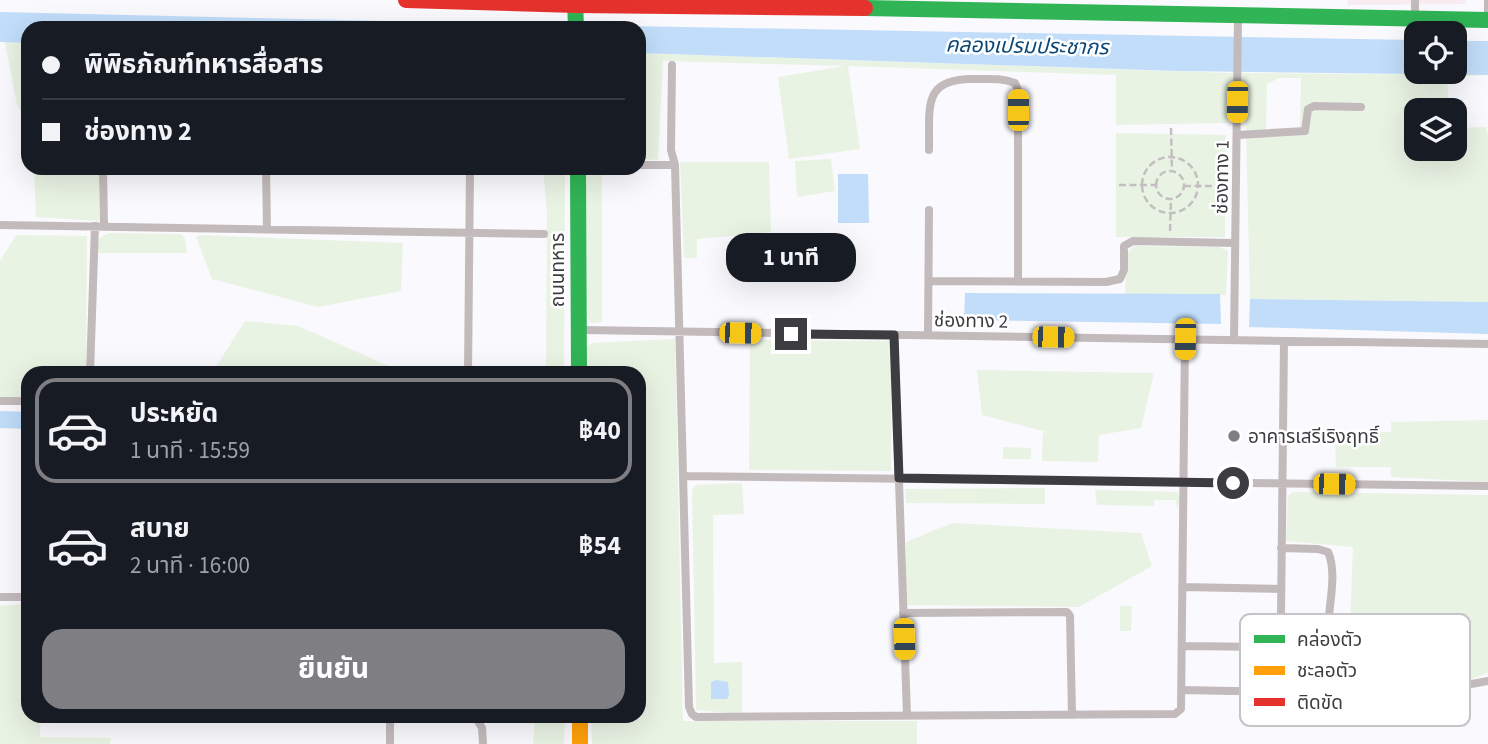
<!DOCTYPE html>
<html lang="th">
<meta charset="utf-8">
<style>
body{margin:0;font-family:"Source Sans 3","Noto Sans Thai",sans-serif;background:#242831;color:#f1f3f6;height:100vh;display:flex;flex-direction:column;font-size:26px;white-space:nowrap}
*{box-sizing:border-box;margin:0}
p{font-size:23px;color:#9ea1a6}
.icon{flex:none;width:38px;height:38px;fill:none;stroke:currentColor;stroke-width:2;stroke-linecap:round;stroke-linejoin:round}
.map{position:relative;flex:1;overflow:hidden}
.side{position:absolute;left:21px;top:366px;width:625px;height:357px;display:flex;flex-direction:column;background:#171b24;border-radius:21px;box-shadow:0 7px 28px #0002}
.side>*{flex:none}
.top-card{position:absolute;left:21px;top:21px;width:625px;height:154px;border-radius:21px;box-shadow:0 7px 28px #0002;display:grid;align-content:center;height:154px;padding:0 21px;background:#171b24}
.tools{position:absolute;left:1404px;top:21px;display:grid;gap:14px}
.tools a{display:grid;place-items:center;width:63px;height:63px;border-radius:14px;background:#171b24;box-shadow:0 7px 28px #0002;font-size:35px}
.end{position:absolute;width:32px;height:32px;margin:-16px;border:9px solid #3d3c41;background:#fff;box-shadow:0 0 0 4px #fff}
.from{border-radius:50%}
.bubble{position:absolute;height:49px;border-radius:21px;background:#171b24;box-shadow:0 7px 28px #0002;font-size:23px;font-weight:700;line-height:49px;text-align:center}
.car{position:absolute;width:21px;height:42px;margin:-21px -10px;border-radius:9px;box-shadow:0 0 5px 2px #0007;background:linear-gradient(#f5c518 24%,#345 0 40%,#f5c518 0 76%,#345 0 86%,#f5c518 0)}
.top-card b{display:flex;align-items:center;gap:24px;height:66px;font-size:26px}
.top-card b+b{border-top:2px solid #363941}
.top-card i{width:18px;height:18px;background:#f1f3f6}
ul{padding:12px 0 0;list-style:none}
li{display:flex;align-items:center;gap:21px;height:105px;margin:0 14px 10px;padding:0 7px;border:4px solid transparent;border-radius:21px}
li div{flex:1}
li b{display:block;font-size:26px}
li em{font-style:normal;font-weight:700}
li.on{border-color:#7f7e83}
li>.icon{width:63px;height:63px;stroke-width:1.5}
.button{display:flex;gap:14px;margin-top:auto;padding:14px 21px}
.button a{flex:1;height:80px;border-radius:21px;background:#7f7e83;color:#fff;font-size:28px;font-weight:700;line-height:80px;text-align:center}
.map>svg:first-child{display:block}
</style>
<div class="map">
<svg width="1488" height="744" viewBox="0 0 1488 744">
<rect width="100%" height="100%" fill="#faf9fd"/>
<path fill="#f8ecf0" d="M1347,0H1466V4L1348,5Z"/>
<path fill="#e9f3e4" fill-rule="evenodd" d="M5,42L28,43V121L17,105Z
M639,53L1229,73L1488,75L1447,77L1449,110H1416V149H1454V128L1486,127L1488,136V302L1250,299L1245,83H1228L1227,123L1116,125V75L848,66L860,149L789,159L778,77L845,66L663,61L658,160L639,159ZM1279,78H1301L1300,128L1266,130L1267,84Z
M1116,133L1226,135L1225,237H1116Z
M831,159L835,191L797,197L795,161Z
M680,162H769L771,232L697,239V258H684Z
M34,168H100L99,221L36,217Z
M543,168H565L564,373H546L547,214Z
M585,168H602V322L591,323L588,317Z
M109,233L181,234L185,238L187,253H98V239Z
M16,235L87,236L86,373H28V397H0V261Z
M200,235L403,243L401,291L318,307L212,279L196,237Z
M1134,246L1219,247L1228,251L1226,295L1125,294L1127,254Z
M245,321L298,326L405,373H212Z
M675,339L683,721H917V744H592L591,716H639V373H584L587,347L592,343Z
M750,340L891,341V471L749,470Z
M977,370L1154,373L1141,428L1099,435L1098,462L1042,461L1043,433L1047,432L982,415Z
M1488,420V482L1391,477V467H1336L1335,433L1391,432V422Z
M1003,447L1031,448V459H1003Z
M742,483L744,514L713,515L714,663L742,662V714L696,710L692,490L696,485Z
M1045,488V504L906,503L905,489Z
M1095,490L1177,492L1181,498L1177,510L1176,500H1154V506L1097,505Z
M1293,492L1488,495V673L1441,690L1323,709H1299L1285,705L1286,630L1350,627L1353,547L1286,541L1288,496Z
M952,523L1141,533L1152,566L1079,607L906,605V542Z
M28,604V716H41L40,737L111,738L110,744H0V606Z
M1120,606H1132L1131,631H1120Z
M535,716H565L564,744H533Z"/>
<path fill="#c1ddf9" d="M0,12L518,24L1416,40V72H1454V41H1488V75L1177,71L639,53V28H28V43L0,42Z
M838,174H868L869,223H838Z
M965,293L1220,294L1221,324L964,320Z
M1250,299L1488,302V334L1249,327Z
M0,411L28,412V429L0,428Z
M717,680L728,682L729,695L727,699H711V682Z"/>
<g fill="none" stroke-linecap="round" stroke-linejoin="round">
<path stroke="#c3bec0" stroke-width="2.5" stroke-dasharray="7 3.5" stroke-linecap="butt" d="M1171,128L1172,171
M1142 185a28 28 0 1 1 56 0a28 28 0 1 1-56 0Z
M1156 185a14 14 0 1 1 28 0a14 14 0 1 1-28 0Z
M1119,185H1156
M1184,186H1226
M1170,231L1171,199"/>
<path stroke="#c3babc" stroke-width="8" d="M1488,0V15
M1415,18V0
M672,65L671,150L675,165L689,707L692,714L696,717L1175,714L1181,709L1185,339
M1237,135L1305,131L1308,109L1314,106L1361,107
M929,150C930,107 921,77 977,79C990,79 1002,78 1015,83L1018,90V281
M639,165H675
M103,168L104,226
M266,168L267,229
M470,169L535,168
M0,225L544,234
M929,281L1106,282L1120,279L1124,270V246L1133,241L1235,243
M582,330L1488,344
M894,335L907,716
M928,335L929,210
M1234,340L1238,17
M1284,341L1280,707L1283,712L1293,713L1448,715L1456,714L1461,689L1466,685L1488,681
M90,373L95,226
M468,373L470,168
M0,401H28
M684,476L1488,486
M1183,587L1281,589
M0,597H28
M903,613L1067,612L1070,616L1072,715
M1281,622L1323,620L1329,615C1331,596 1336,569 1328,552L1318,549L1281,548
M1182,646L1280,647
M1181,690L1280,692
M475,716L482,728L483,744
M390,744V716"/>
<path stroke="#30b455" stroke-width="16" d="M575,0L576,28
M865,8L1488,20
M578,168L579,373"/>
<path stroke="#ff9f0a" stroke-width="16" d="M580,716V744"/>
<path stroke="#e5322d" stroke-width="16" d="M406,0L576,5L865,8"/>
</g>
<g fill="none" stroke-linecap="round" stroke-linejoin="round">
<path stroke="#3d3c41" stroke-width="9" d="M791,334L894,335L899,478L1233,483"/>
</g>
<circle fill="#7f7e83" stroke="#fff" stroke-width="2.5" cx="1234" cy="436" r="7"/>
<g text-anchor="middle" stroke-width="5" stroke-linejoin="round" paint-order="stroke">
<g font-size="19" fill="#3d3c41" stroke="#fff">
<text transform="translate(1221 177) rotate(-89)" y="7">ช่องทาง 1</text>
<text transform="translate(557 270) rotate(-90)" y="7">ถนนทหาร</text>
<text transform="translate(971 320) rotate(1)" y="7">ช่องทาง 2</text>
</g>
<g font-size="19" fill="#3d3c41" stroke="#fff" text-anchor="start">
<text x="1248" y="443">อาคารเสรีเริงฤทธิ์</text>
</g>
<g font-size="21" font-style="italic" fill="#0c4877" stroke="#fff">
<text transform="translate(1027 46) rotate(1)" y="7">คลองเปรมประชากร</text>
</g>
</g>
<rect x="1240" y="614" width="230" height="112" rx="10" fill="#fff" stroke="#c5c4c6" stroke-width="2"/>
<rect x="1254" y="635" width="31" height="8" fill="#30b455"/>
<rect x="1254" y="666" width="31" height="9" fill="#ff9f0a"/>
<rect x="1254" y="698" width="31" height="8" fill="#e5322d"/>
<g font-size="19" fill="#3d3c41">
<text x="1297" y="646">คล่องตัว</text>
<text x="1297" y="677">ชะลอตัว</text>
<text x="1297" y="709">ติดขัด</text>
</g>
</svg>
<div class="tools">
<a><svg class="icon" aria-label="locate" viewBox="0 0 24 24"><circle cx="12" cy="12" r="6"/><path d="M12 2v4M12 18v4M2 12h4M18 12h4"/></svg></a>
<a><svg class="icon" aria-label="layers" viewBox="0 0 24 24"><path d="M12 4l9 5-9 5-9-5zM3 14l9 5 9-5"/></svg></a>
</div>
<i class="end from" style="left:1233px;top:483px"></i>
<i class="end" style="left:791px;top:334px"></i>
<div class="bubble" style="left:726px;top:233px;width:130px">1 นาที</div>
<i class="car" style="left:1237px;top:102px;rotate:181deg"></i>
<i class="car" style="left:1018px;top:110px;rotate:0deg"></i>
<i class="car" style="left:740px;top:333px;rotate:91deg"></i>
<i class="car" style="left:1053px;top:337px;rotate:91deg"></i>
<i class="car" style="left:1185px;top:339px;rotate:181deg"></i>
<i class="car" style="left:1334px;top:484px;rotate:91deg"></i>
<i class="car" style="left:904px;top:639px;rotate:178deg"></i>
<div class="top-card">
<b><i class="from"></i>พิพิธภัณฑ์ทหารสื่อสาร</b>
<b><i></i>ช่องทาง 2</b>
</div>
<section class="side">
<ul>
<li class="on"><svg class="icon" aria-label="car" viewBox="0 0 24 24"><path d="M5 17H2v-5l4-1 3-4h7l3 4 3 1v5h-3M9 17h6M6 11h13"/><circle cx="7" cy="17" r="2"/><circle cx="17" cy="17" r="2"/></svg><div><b>ประหยัด</b><p>1 นาที · 15:59</p></div><em>฿40</em></li>
<li><svg class="icon" aria-label="car" viewBox="0 0 24 24"><path d="M5 17H2v-5l4-1 3-4h7l3 4 3 1v5h-3M9 17h6M6 11h13"/><circle cx="7" cy="17" r="2"/><circle cx="17" cy="17" r="2"/></svg><div><b>สบาย</b><p>2 นาที · 16:00</p></div><em>฿54</em></li>
</ul>
<div class="button"><a>ยืนยัน</a></div>
</section>
</div>
